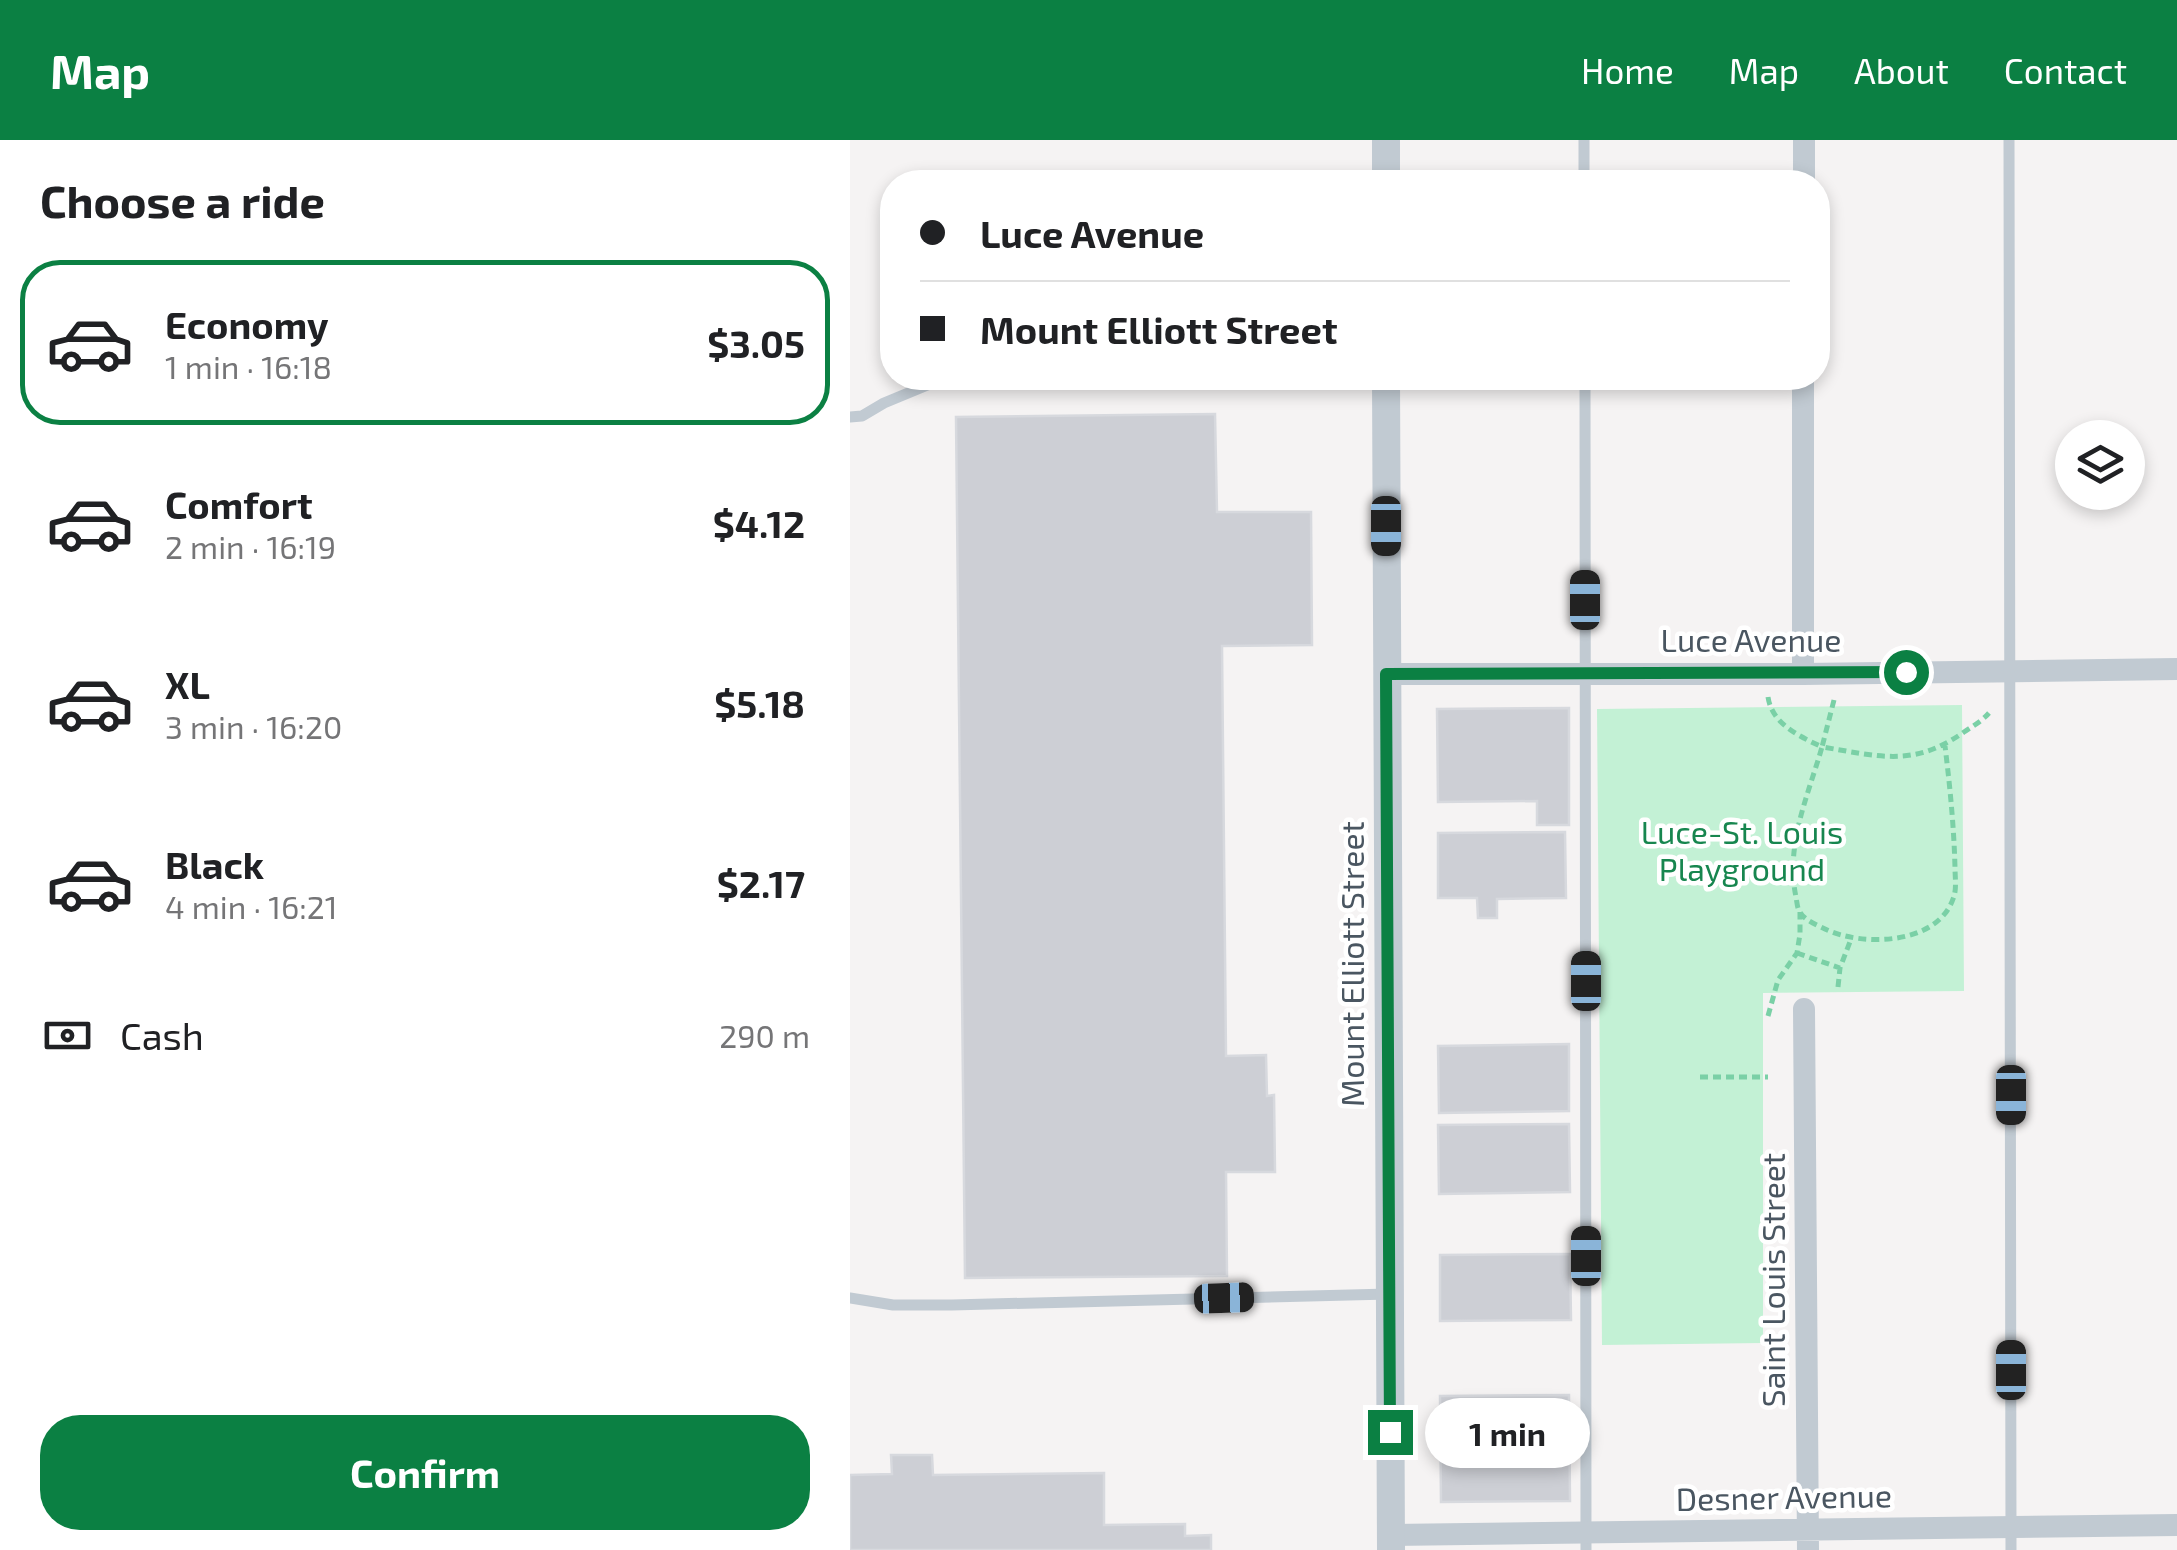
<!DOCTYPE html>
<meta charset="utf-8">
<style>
body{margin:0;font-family:"Exo 2",sans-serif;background:#f6f6f6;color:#202124;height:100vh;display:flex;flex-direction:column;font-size:38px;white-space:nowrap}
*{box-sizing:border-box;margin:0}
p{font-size:32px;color:#757577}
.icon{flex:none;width:55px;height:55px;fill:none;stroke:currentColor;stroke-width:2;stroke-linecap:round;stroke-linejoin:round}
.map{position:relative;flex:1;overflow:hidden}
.sheet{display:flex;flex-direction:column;background:#fff;width:850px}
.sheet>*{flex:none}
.hud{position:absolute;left:30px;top:30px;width:950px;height:220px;border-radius:40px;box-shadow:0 5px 15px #0003;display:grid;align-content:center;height:220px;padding:0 40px;background:#fff}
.controls{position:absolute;left:1205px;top:280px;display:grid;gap:20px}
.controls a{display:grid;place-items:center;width:90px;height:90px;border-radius:50%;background:#fff;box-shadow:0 5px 15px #0003;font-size:50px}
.end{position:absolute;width:45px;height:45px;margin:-22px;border:12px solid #0b8043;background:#fff;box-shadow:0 0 0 5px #fff}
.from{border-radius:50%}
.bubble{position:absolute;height:70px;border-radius:35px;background:#fff;box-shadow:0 5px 15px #0003;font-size:32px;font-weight:700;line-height:70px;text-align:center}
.car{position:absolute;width:30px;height:60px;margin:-30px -15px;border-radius:12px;box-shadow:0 0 8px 2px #0007;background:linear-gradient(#222 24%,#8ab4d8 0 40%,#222 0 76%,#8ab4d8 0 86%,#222 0)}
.hud b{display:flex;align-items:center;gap:35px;height:95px;font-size:38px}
.hud b+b{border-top:2px solid #e0e0e0}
.hud i{width:25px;height:25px;background:#202124}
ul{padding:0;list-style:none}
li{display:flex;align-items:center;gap:30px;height:165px;margin:0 20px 15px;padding:0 20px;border:5px solid transparent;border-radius:40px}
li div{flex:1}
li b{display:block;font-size:38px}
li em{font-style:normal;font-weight:700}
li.on{border-color:#0b8043}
li>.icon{width:90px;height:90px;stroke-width:1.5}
h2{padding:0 40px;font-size:45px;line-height:120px}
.pay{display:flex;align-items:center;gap:25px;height:110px;padding:0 40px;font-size:38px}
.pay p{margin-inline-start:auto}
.cta{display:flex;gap:20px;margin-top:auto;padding:20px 40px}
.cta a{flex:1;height:115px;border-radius:40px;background:#0b8043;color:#fff;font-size:40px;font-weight:700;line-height:115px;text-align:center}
header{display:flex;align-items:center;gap:60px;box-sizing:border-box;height:140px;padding:0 50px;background:#0b8043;color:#fff}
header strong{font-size:48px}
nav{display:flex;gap:55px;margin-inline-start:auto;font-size:35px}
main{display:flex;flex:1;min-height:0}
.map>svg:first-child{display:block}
</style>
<header>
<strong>Map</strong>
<nav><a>Home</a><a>Map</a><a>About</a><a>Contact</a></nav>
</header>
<main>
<section class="sheet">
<h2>Choose a ride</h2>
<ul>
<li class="on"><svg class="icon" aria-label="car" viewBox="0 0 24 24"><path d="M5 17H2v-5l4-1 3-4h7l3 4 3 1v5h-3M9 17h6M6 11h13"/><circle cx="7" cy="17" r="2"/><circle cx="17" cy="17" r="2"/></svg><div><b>Economy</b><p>1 min · 16:18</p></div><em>$3.05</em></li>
<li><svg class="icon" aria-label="car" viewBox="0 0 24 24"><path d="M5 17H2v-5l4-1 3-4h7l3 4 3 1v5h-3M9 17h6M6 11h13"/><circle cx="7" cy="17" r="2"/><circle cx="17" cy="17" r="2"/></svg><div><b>Comfort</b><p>2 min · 16:19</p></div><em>$4.12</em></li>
<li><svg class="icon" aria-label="car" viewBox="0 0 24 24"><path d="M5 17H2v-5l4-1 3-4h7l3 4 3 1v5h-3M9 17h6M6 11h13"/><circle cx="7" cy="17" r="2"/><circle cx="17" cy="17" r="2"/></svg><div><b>XL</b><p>3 min · 16:20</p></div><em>$5.18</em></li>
<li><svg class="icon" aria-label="car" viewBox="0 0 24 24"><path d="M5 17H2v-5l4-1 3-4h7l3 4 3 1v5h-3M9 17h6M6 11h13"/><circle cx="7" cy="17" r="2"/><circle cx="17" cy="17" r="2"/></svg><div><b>Black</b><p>4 min · 16:21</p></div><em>$2.17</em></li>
</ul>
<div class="pay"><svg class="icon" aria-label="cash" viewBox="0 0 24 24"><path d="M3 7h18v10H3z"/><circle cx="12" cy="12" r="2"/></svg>Cash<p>290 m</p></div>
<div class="cta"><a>Confirm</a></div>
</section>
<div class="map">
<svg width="1327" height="1410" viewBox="0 0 1327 1410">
<rect width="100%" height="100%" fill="#f5f3f3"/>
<path fill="#c3f1d5" d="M1112,565L1114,851L913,853V1203L752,1205L747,569Z"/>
<path fill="#cdcfd5" stroke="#d7d9de" stroke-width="2.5" d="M365,274L367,372H461L462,505L372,506L376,916L416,915L417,956L424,955L425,1032H376L377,1136L115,1138L106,277Z
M719,568V685H687V661L588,662L587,569Z
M715,692L716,758L647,759V778H628L627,758H588V693Z
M719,904V971L589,973L588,906Z
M719,984L720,1052L589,1054L588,985Z
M720,1114L721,1180L590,1181V1115Z
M719,1255L720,1361L591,1362L590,1256Z
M41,1315H82L83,1335L254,1333V1385L335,1384V1396L361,1395V1410H0V1335L42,1334Z"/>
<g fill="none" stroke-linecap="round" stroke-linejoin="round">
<path stroke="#7ad0a6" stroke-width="5" stroke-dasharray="8 5" stroke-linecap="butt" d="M918,557C922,584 949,596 972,607C958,656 935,705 946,757C947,762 947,768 950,772C954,780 967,785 975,789C1012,807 1087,805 1103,759C1107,750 1105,738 1105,728C1104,687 1100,647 1095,606
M984,560L972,607C1029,616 1063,628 1114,592C1123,586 1132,581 1139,573
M943,724H979
M947,813L990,828L1001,799
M988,847L990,828
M918,876L928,840L947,813L950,794V772
M850,937H918"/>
<path stroke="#c1cad2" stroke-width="11" d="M734,0V42
M1159,0L1161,1410
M735,238L736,1410
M0,277L12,276L34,263L92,239L161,238
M0,1158L43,1165H102L539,1154"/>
<path stroke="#c1cad2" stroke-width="22" d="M954,42V0
M536,534H953L1327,529
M953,534V238
M954,869L958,1410
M541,1395L1327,1385"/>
<path stroke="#c1cad2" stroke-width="28" d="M536,42V0
M536,238L541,1410"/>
</g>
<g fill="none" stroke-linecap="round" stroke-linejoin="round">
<path stroke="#0b8043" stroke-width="12" d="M540,1292L536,534L1056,532"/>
</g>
<g text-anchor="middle" stroke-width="9" stroke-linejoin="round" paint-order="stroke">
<g font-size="32" fill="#4a5661" stroke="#fff">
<text x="901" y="512">Luce Avenue</text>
<text transform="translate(503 824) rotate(-90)" y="11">Mount Elliott Street</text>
<text transform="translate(924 1140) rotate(-90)" y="11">Saint Louis Street</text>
<text transform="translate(934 1358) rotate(-1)" y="11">Desner Avenue</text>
</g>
<g font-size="32" fill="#17864f" stroke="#fff">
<text x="892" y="704">Luce-St. Louis<tspan x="892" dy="37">Playground</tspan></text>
</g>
</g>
</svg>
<div class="controls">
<a><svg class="icon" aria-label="layers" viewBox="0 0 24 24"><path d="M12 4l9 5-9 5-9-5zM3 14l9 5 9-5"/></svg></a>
</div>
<i class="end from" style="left:1056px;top:532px"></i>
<i class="end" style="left:540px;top:1292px"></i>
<div class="bubble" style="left:575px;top:1258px;width:165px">1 min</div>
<i class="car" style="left:536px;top:386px;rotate:180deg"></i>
<i class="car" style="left:735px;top:460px;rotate:0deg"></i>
<i class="car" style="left:736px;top:841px;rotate:0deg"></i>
<i class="car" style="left:1161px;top:955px;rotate:180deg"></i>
<i class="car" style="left:736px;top:1116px;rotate:0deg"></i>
<i class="car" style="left:374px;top:1158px;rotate:88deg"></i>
<i class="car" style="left:1161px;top:1230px;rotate:0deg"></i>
<div class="hud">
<b><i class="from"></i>Luce Avenue</b>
<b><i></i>Mount Elliott Street</b>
</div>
</div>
</main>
